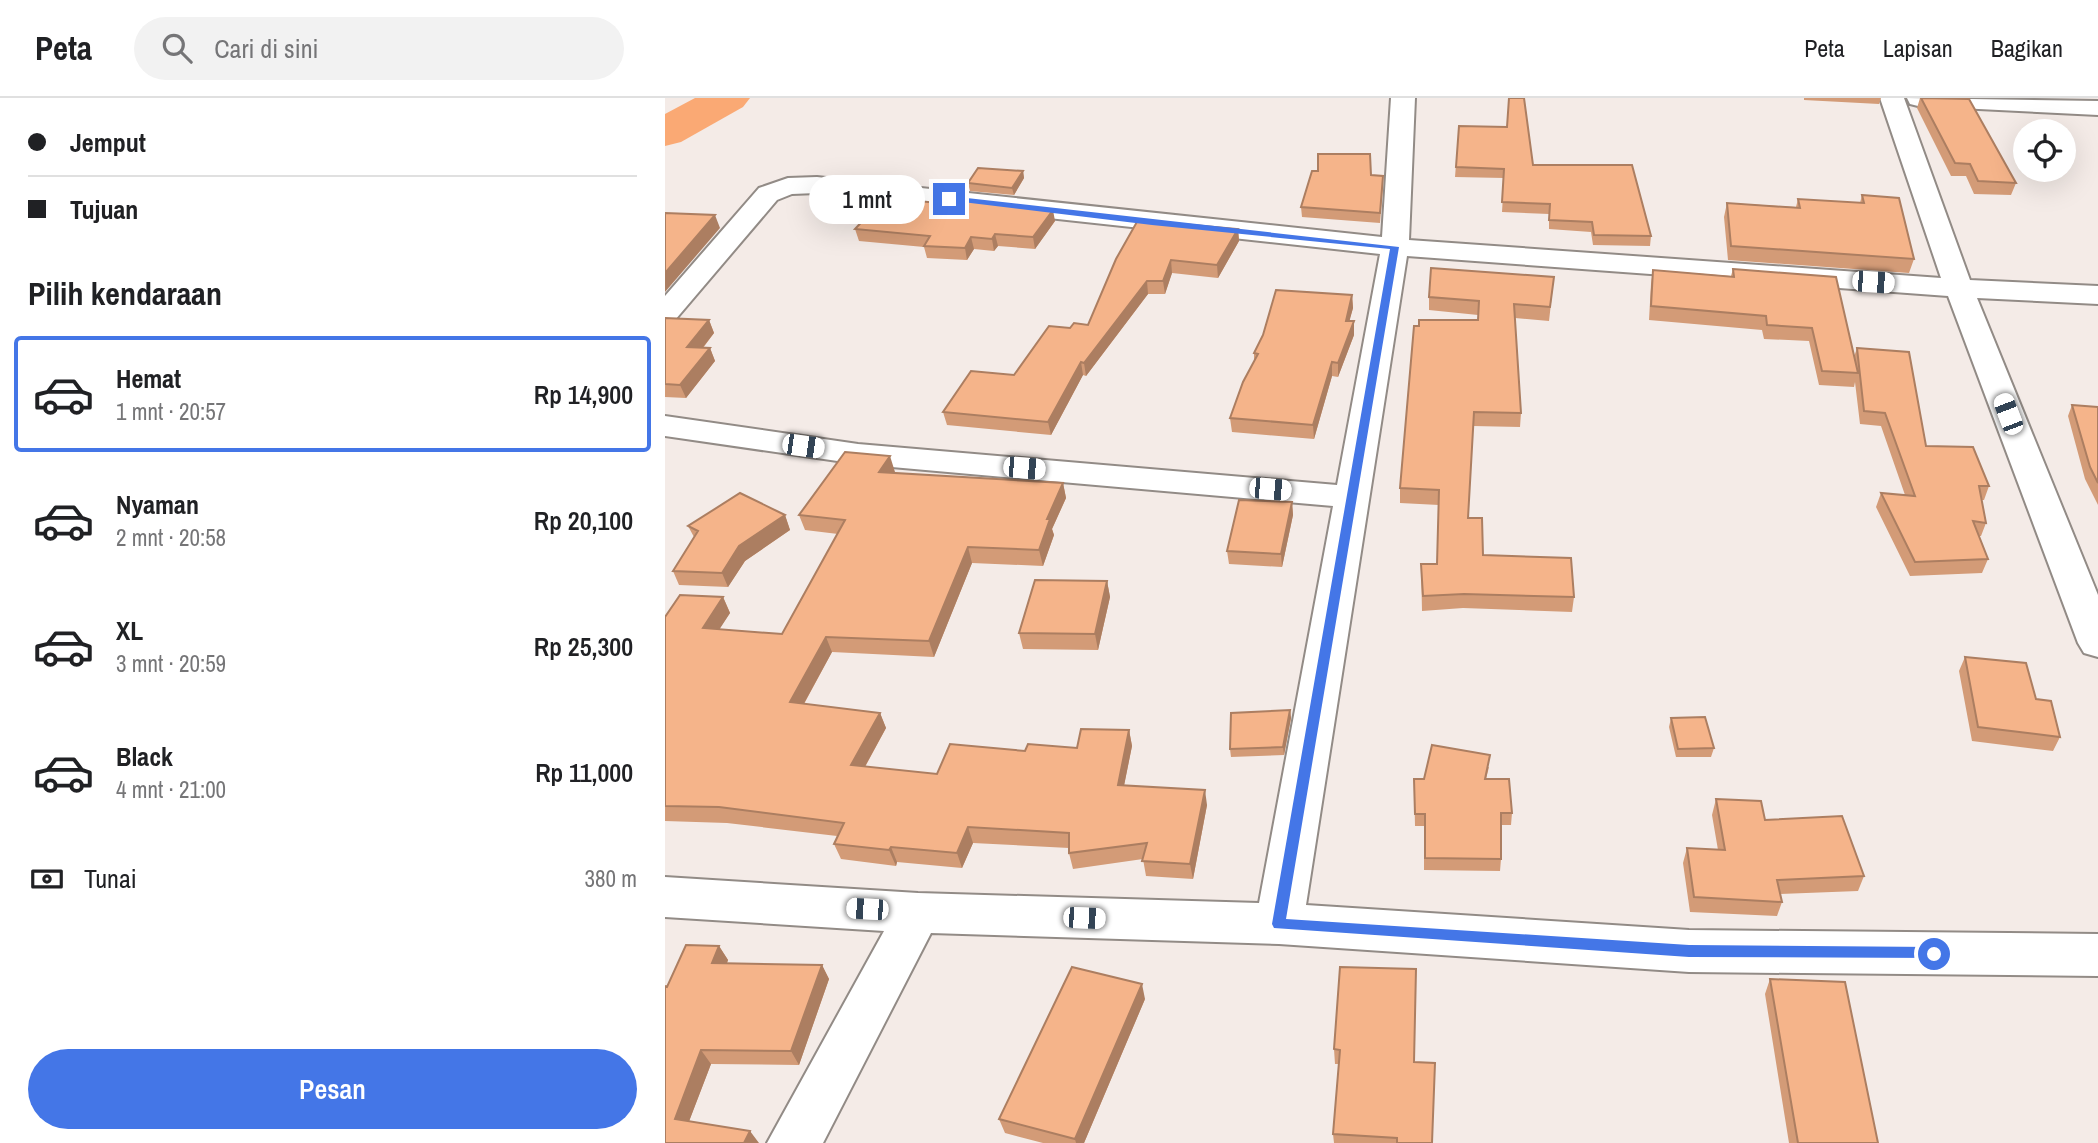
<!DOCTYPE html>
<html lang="id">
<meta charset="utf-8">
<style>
body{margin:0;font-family:"Archivo Narrow",sans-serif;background:#f2f2f2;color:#202124;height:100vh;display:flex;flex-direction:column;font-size:26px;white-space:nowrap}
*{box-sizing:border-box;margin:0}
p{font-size:23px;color:#757577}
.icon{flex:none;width:38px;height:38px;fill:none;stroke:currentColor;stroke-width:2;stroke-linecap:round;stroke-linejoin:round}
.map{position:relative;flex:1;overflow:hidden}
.drawer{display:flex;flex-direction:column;background:#fff;width:665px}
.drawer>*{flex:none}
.banner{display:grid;align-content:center;height:154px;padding:0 28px;background:#fff}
.fabs{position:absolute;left:1348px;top:21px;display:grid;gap:14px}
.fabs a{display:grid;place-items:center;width:63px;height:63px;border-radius:50%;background:#fff;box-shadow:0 7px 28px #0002;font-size:35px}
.end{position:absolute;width:32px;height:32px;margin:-16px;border:9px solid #4476e7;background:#fff;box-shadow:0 0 0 4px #fff}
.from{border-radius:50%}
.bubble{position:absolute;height:49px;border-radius:24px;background:#fff;box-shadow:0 7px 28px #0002;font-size:23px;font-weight:600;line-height:49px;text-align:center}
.car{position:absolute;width:21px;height:42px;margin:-21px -10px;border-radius:9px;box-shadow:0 0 5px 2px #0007;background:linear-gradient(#fff 24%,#345 0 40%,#fff 0 76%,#345 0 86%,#fff 0)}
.banner b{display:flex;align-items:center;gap:24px;height:66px;font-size:26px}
.banner b+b{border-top:2px solid #e0e0e0}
.banner i{width:18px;height:18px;background:#202124}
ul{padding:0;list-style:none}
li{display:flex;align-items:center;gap:21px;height:116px;margin:0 14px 10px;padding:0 14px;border:4px solid transparent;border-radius:7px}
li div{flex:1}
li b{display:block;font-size:26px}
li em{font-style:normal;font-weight:600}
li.active{border-color:#4476e7}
li>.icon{width:63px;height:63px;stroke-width:1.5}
h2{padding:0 28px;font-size:32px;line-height:84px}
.pay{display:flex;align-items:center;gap:18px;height:77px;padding:0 28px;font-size:26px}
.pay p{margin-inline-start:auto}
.cta{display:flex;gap:14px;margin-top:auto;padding:14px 28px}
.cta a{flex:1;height:80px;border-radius:42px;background:#4476e7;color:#fff;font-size:28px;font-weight:600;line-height:80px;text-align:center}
header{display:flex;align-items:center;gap:42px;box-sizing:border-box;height:98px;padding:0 35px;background:#fff;border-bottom:2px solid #e0e0e0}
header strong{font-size:33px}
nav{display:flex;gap:38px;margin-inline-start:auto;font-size:24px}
.search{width:490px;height:63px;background:#f2f2f2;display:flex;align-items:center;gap:18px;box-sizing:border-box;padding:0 24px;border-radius:38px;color:#757577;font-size:26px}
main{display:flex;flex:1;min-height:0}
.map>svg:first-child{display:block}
</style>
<header>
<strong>Peta</strong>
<div class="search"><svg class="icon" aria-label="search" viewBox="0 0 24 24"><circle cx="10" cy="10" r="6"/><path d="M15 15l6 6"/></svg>Cari di sini</div>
<nav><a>Peta</a><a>Lapisan</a><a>Bagikan</a></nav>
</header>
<main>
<section class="drawer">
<div class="banner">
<b><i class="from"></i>Jemput</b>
<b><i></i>Tujuan</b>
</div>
<h2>Pilih kendaraan</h2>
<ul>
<li class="active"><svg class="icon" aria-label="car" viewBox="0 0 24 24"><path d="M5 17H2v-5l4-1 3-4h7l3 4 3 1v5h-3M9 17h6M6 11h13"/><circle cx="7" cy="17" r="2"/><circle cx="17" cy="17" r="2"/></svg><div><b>Hemat</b><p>1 mnt · 20:57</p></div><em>Rp 14,900</em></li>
<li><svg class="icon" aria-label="car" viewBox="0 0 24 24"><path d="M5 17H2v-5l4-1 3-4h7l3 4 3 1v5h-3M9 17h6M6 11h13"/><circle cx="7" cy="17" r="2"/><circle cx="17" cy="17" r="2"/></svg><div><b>Nyaman</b><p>2 mnt · 20:58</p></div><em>Rp 20,100</em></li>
<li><svg class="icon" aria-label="car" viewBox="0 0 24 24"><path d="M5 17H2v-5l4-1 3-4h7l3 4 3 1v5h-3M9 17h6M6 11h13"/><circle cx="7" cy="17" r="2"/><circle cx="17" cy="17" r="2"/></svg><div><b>XL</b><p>3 mnt · 20:59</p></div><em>Rp 25,300</em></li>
<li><svg class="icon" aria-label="car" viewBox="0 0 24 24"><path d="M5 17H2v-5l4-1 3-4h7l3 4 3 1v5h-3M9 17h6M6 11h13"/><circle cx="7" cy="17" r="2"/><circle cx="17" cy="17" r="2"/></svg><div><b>Black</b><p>4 mnt · 21:00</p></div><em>Rp 11,000</em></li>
</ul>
<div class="pay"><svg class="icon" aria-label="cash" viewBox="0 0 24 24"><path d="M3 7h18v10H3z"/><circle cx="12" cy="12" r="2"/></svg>Tunai<p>380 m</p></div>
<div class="cta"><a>Pesan</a></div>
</section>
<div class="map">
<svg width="1433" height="1045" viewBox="0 0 1433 1045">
<rect width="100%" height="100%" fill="#f4ebe7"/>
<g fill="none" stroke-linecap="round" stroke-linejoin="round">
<path fill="#faa974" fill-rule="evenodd" d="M30,0H85L78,9L16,44L0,48V16Z"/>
<defs>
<path id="minor" d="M726,0H750L744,142L1276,180L1215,0H1239L1305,182L1433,188V206L1312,200L1433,497V559L1419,555L1413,545L1283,198L742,158L641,807L1024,832L1433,836V878L1024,874L614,846L266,835L158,1045H102L219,833L0,819V779L253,795L594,805L668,408L193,366L0,338V318L193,346L672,387L715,156L152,95L127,96L112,102L10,222L0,225V198L94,90L123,80L152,79L717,139Z
M1242,0L1433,3V17L1253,8L1245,6Z"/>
</defs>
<use href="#minor" stroke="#928b86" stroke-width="4"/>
<use href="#minor" fill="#fff" fill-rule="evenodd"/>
</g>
<path fill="#d39b77" d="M1139,0H1216L1214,6L1139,2Z
M1255,0H1287L1351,85L1346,97L1309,96L1301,78H1286L1252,10Z
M794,28L868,67L986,138L985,148L928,147L926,134L884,131V116L837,114L839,80L790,79Z
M358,73L359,80L349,97L305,93L303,85Z
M706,77L718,88L715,125L637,119L636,109Z
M1197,97L1249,161L1244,175L1063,162L1059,119L1062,105L1131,109L1133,101L1195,105Z
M390,123L370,151L333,148L329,153L309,151L302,162L262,160L259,149L194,143L190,131Z
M573,131L574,143L553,180L507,175L500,196H483L421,278L418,277L386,337L282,327L278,314L349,277L405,230L423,227L451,161Z
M1068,171L1189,259L1192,250L1261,348L1324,388L1319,402H1316L1321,425L1316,438H1314L1323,461L1317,475L1245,478L1211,409L1216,395L1240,397L1216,328L1195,326L1190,284L1189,289L1154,287L1144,243L1099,241L1097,232L984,222L986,186L988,172L1066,178Z
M889,179L884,223L850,220L856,315L855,329L808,328L803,420L818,457L909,499L907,514L798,510L757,513L756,466H772L774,407L735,405V390L754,228L813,222V217L764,212V199Z
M687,197L688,210L684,223H689V237L673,279L667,278L649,341L567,334L565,320L589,263V255Z
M0,220L44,222L49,235L38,250H45L50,263L21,300L0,299Z
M1407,307L1433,309V407L1420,381L1403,318Z
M230,374L229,375L398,385L401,400L387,431L389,437L378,468L307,465L269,559L167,554L139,606L215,615L221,630L200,669L272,676L360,653L412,650L464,632L467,648L459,687L542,707L528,781L481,778L478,761L408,771L404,755V750L308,745L297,770L232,764L231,768L176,761L169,746L172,738L62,725L0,723V519L58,499L65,515L54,531L117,536L173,436L140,432L134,417Z
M627,404L628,417L617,469L564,466L562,453Z
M120,417L125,432L80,463L63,489L14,487L8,473L29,439L23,428Z
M442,483L445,499L433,552L358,551L354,535Z
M1300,559L1371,601L1395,639L1388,653L1307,643L1294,573Z
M625,612L626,620L619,657L566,659L565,651Z
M1006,620L1049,650L1046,659H1011L1004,629Z
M824,669L821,681L847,715L846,727H836V761L835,773L759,772V728H750L749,681H759Z
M1051,701L1100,722L1199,778L1193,793L1115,796L1117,804L1112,818L1025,814L1018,765L1022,750L1053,752L1047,717Z
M54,848L63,862L62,865L157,867L164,881L134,967L46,966L24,1023L0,1045L2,889Z
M675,869L749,964L767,1045H669L668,1036L674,966H670L669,951Z
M1105,881L1213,1045H1124L1100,896Z
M480,901L419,1045H378L340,1035L334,1021Z"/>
<path fill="#ac7e61" d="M358,73L359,80L349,97L347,90Z
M388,112L390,123L370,151L368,139Z
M50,117L55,130L0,194V175Z
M573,131L574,143L553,180L552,167Z
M330,136L333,148L329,153L327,141Z
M306,139L309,151L302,162L300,150Z
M506,162L507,175L500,196L498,183Z
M482,183L483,196L421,278L419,265Z
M687,197L688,210L681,236V223Z
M44,222L49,235L28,262L22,249Z
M689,223V237L673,279V265Z
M45,250L50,263L21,300L15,287Z
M416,264L418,277L386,337L383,324Z
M667,264V278L649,341L648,327Z
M225,358L230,374L219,389L214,374Z
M398,385L401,400L387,431L389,437L378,468L374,452L382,421Z
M627,404L628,417L617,469L616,456Z
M120,417L125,432L80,463L63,489L57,475L74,448Z
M303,449L307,465L269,559L264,543Z
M442,483L445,499L433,552L430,536Z
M58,499L65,515L45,546L38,530Z
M161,539L167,554L131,620L125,604Z
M625,612L626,620L619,657L618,649Z
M215,615L221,630L192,683L186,667Z
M464,632L467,648L456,703L453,687Z
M540,692L542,707L528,781L525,766Z
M303,729L308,745L297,770L292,755Z
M226,749L232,764L231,768L224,752Z
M54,848L63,862L56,880L47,865Z
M157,867L164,881L134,967L126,953Z
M477,886L480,901L419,1045H411L410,1041Z
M36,952L46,966L20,1034L10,1021Z
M85,1033L94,1045H79Z"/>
<path fill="#f5b48a" stroke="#ac7e61" stroke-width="2" d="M844,0H859L868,67H967L986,138L929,137L927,124L884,122L885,106L837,104L839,71L791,69L794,28L842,29Z
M1256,0L1304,1L1351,85L1313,83L1305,66L1290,65Z
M653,56H705L706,77L718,78L715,115L636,109L647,73H653Z
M313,70L358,73L347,90L303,85Z
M1197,97L1234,100L1249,161L1066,148L1062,105L1135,110L1133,101L1199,105Z
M219,100L285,106L289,101L388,112L368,139L330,136L327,141L306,139L300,150L259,148L265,138L190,131Z
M0,115L50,117L0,175Z
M473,122L573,131L552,167L506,162L498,183H482L419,265L416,264L383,324L278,314L306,273L349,277L384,228L405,230L409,225L423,227L451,161Z
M766,170L889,179L885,209L849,206L856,315L809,314L803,420H817L818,457L906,460L909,499L799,496L758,498L756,466H772L774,392L735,390L749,228H754V222H813L814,203L764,199Z
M1068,171L1171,179L1193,275L1157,273L1147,230L1102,227L1101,218L986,208L988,172L1069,179Z
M611,192L687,197L681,223H689L673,265L667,264L648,327L565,320L578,284L593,256L589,255L598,237Z
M0,220L44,222L22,249L45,250L15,287L0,286Z
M1192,250L1244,254L1261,348L1308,349L1324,388H1314L1321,425L1308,423L1323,461L1250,464L1216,395L1250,398L1220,315L1199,313Z
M1407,307L1433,309V385L1425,369Z
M180,354L225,358L214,374L398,385L382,421H385L374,452L303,449L264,543L161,539L125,604L215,615L186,667L272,676L285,646L360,653L363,646L412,650L416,631L464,632L453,687L540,692L525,766L477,763L482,745L404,755V735L303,729L292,755L226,749L224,752L169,746L179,725L54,709L0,708V519L15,497L58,499L38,530L117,536L180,422L134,417Z
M75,395L120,417L74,448L57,475L8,473L33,433L23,428Z
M574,402L627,404L616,456L562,453Z
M370,482L442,483L430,536L354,535Z
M1300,559L1361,565L1371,601L1386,603L1395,639L1313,629Z
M625,612L618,649L565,651L566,615Z
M1040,619L1049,650L1013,651L1006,620Z
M767,647L825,657L820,681H844L847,715H836V761L760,760V716H750L749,681H759Z
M1051,701L1096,703L1100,722L1177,718L1199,778L1112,782L1117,804L1029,799L1022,750L1060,752Z
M21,847L54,848L47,865L157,867L126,953L36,952L10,1021L85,1033L79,1045H0V888L2,889Z
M407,869L477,886L410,1041L334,1021Z
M675,869L751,871L749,964L770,965L767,1045H732V1040L668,1036L675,952L669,951Z
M1105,881L1180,884L1213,1045H1133Z"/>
<path fill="#4476e7" d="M284,98L734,149L621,821L1024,847L1269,849L1276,856L1274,860L1024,859L609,830L607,826L725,151L487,127L281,102Z"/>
</svg>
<div class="fabs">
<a><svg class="icon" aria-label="locate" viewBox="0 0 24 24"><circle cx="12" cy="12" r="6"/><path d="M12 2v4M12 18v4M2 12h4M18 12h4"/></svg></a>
</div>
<i class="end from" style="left:1269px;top:856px"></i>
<i class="end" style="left:284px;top:101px"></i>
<div class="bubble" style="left:144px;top:77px;width:116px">1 mnt</div>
<i class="car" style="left:1208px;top:184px;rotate:94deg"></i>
<i class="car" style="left:1343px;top:316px;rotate:339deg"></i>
<i class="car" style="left:138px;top:348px;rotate:98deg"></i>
<i class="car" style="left:359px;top:370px;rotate:95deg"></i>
<i class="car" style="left:605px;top:391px;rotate:95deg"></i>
<i class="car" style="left:202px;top:811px;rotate:273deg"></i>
<i class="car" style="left:419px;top:820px;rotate:92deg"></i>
</div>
</main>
